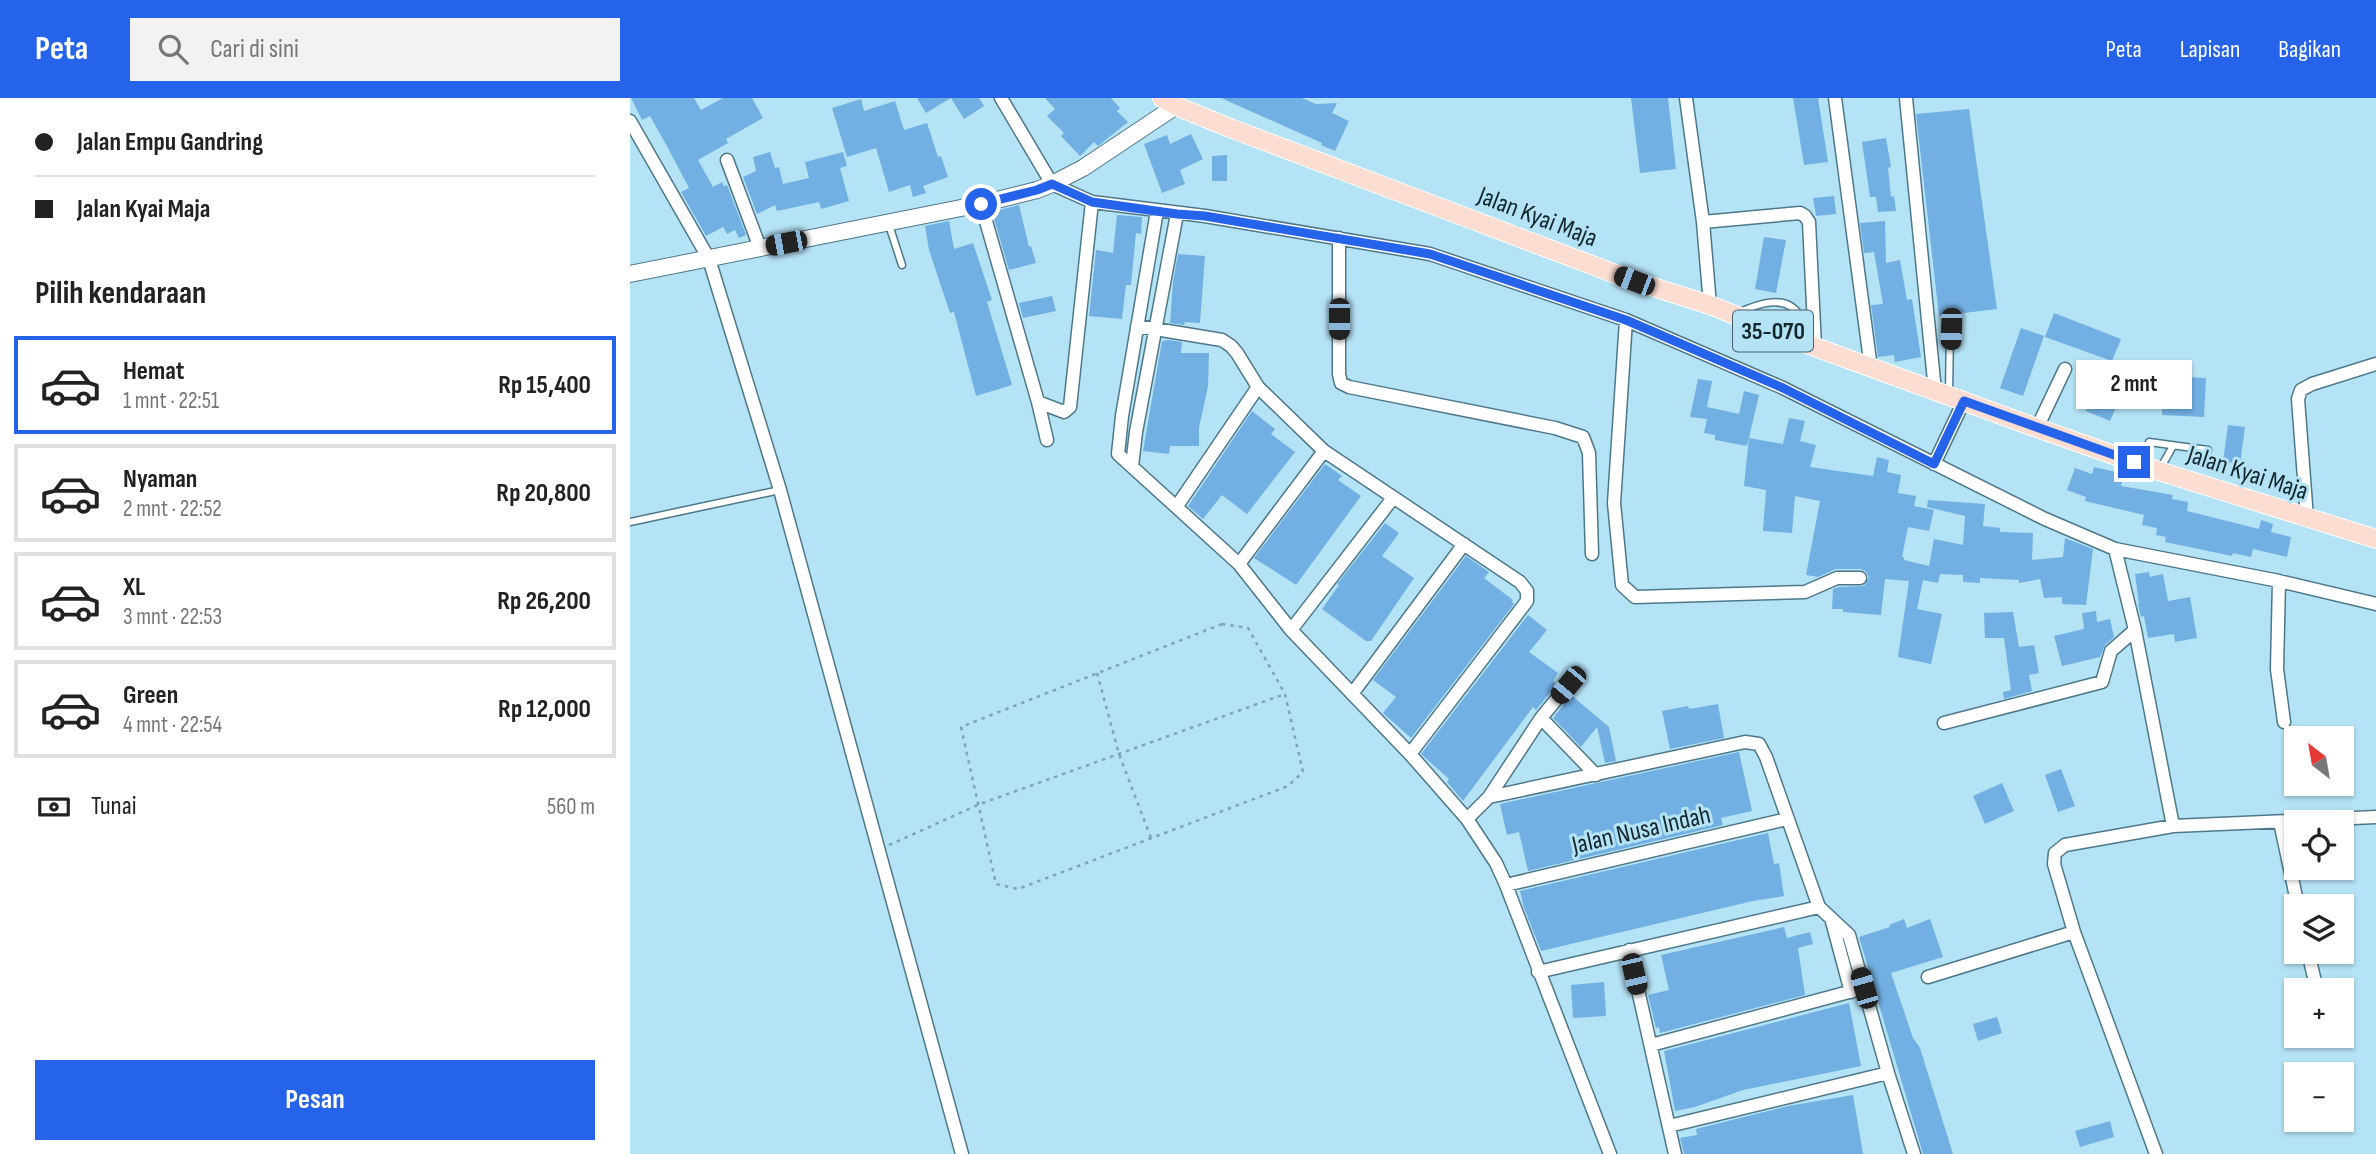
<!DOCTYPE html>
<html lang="id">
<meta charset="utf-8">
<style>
body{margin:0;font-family:"Sofia Sans Condensed",sans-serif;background:#f2f2f2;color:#222;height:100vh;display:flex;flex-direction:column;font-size:26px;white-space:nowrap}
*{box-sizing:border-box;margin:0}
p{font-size:23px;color:#767676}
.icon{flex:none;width:38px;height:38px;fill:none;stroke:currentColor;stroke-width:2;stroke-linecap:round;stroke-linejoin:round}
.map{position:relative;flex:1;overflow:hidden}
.panel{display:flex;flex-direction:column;background:#fff;width:630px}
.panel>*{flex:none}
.guide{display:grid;align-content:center;height:154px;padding:0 35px;background:#fff}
.needle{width:46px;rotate:329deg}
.buttons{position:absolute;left:1654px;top:628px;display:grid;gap:14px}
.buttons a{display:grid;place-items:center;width:70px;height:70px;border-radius:0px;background:#fff;box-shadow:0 2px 5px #0004;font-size:35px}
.end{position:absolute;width:32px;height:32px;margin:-16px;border:9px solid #2563eb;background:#fff;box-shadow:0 0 0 4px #fff}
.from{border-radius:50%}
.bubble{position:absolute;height:49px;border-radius:0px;background:#fff;box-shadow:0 2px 5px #0004;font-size:23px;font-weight:700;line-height:49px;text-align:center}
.car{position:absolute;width:21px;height:42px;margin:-21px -10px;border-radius:9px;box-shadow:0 0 5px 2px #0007;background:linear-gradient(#222 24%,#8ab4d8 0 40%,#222 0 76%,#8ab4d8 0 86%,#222 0)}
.guide b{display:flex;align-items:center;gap:24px;height:66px;font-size:26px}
.guide b+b{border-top:2px solid #e0e0e0}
.guide i{width:18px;height:18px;background:#222}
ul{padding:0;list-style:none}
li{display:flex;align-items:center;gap:21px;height:98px;margin:0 14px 10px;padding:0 21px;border:4px solid #e0e0e0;border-radius:0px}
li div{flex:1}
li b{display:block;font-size:26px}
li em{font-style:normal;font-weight:700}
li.selected{border-color:#2563eb}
li>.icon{width:63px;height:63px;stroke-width:1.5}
h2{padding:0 35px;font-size:32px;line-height:84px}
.pay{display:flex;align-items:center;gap:18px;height:77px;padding:0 35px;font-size:26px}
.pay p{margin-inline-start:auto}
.primary-button{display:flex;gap:14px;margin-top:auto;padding:14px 35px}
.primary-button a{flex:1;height:80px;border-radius:0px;background:#2563eb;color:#fff;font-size:28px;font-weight:700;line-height:80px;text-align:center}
header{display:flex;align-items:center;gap:42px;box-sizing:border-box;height:98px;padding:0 35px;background:#2563eb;color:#fff}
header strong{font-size:33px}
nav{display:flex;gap:38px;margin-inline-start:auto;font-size:24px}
.search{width:490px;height:63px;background:#f2f2f2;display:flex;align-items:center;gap:18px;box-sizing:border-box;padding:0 24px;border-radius:0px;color:#767676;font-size:26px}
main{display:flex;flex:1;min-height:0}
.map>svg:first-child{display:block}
</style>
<header>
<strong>Peta</strong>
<div class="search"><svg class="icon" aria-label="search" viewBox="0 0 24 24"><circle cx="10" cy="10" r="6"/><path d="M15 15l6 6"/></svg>Cari di sini</div>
<nav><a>Peta</a><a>Lapisan</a><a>Bagikan</a></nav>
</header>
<main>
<section class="panel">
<div class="guide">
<b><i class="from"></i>Jalan Empu Gandring</b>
<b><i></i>Jalan Kyai Maja</b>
</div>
<h2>Pilih kendaraan</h2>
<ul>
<li class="selected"><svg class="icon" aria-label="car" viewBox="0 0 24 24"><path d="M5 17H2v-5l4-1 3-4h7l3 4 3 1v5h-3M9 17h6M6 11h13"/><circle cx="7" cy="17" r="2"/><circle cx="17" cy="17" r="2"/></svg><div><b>Hemat</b><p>1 mnt · 22:51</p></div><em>Rp 15,400</em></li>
<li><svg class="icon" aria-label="car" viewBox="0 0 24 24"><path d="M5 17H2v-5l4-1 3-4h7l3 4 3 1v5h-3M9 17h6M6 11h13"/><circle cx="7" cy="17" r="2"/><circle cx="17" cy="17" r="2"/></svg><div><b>Nyaman</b><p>2 mnt · 22:52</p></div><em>Rp 20,800</em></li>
<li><svg class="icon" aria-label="car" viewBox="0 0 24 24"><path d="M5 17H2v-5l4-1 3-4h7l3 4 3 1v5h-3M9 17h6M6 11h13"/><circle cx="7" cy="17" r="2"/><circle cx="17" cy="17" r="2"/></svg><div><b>XL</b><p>3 mnt · 22:53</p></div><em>Rp 26,200</em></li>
<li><svg class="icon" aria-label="car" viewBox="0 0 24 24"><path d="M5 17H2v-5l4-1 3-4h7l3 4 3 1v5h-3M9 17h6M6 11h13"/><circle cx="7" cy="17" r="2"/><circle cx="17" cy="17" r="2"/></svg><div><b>Green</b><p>4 mnt · 22:54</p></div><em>Rp 12,000</em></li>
</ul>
<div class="pay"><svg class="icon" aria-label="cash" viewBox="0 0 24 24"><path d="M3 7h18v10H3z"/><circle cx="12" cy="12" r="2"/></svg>Tunai<p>560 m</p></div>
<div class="primary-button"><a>Pesan</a></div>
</section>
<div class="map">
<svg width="1746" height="1056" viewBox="0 0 1746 1056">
<rect width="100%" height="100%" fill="#b5e3f6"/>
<path fill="#72afe2" d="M1,0H64L71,12L93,0H122L133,20L96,41L98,45L68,62L83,89L92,84L94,88L97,87L116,137L109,140L105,132L97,136L93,129L76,138L51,94L59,90L38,50L20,18L12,22Z
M287,0H349L354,8L334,21L321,0L296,15Z
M415,0H481L490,10L487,13L498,24L468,48L464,44L450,58L431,38L434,35L417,18L425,11Z
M591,0H672L686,6L707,5L702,15L719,23L705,53L691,47L692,45Z
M1001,0H1038L1046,71L1010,75Z
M1163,0H1188L1198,64L1174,67Z
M231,1L234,13L265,3L274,32L297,25L308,59L311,58L318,79L293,88L296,95L283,99L280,87L259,94L246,50L217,59L202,10Z
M1339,11L1367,211L1309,218L1286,16Z
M561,36L573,61L550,72L555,86L532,95L514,46L537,37L540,46Z
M1256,40L1261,69L1258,70L1261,99L1264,98L1266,113L1248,114L1246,99H1240L1232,44Z
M140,54L145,70L149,69L153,86L179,80L175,64L213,54L217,68L210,70L219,103L191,111L189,104L147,113L145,107L127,116L113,79L126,73L123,59Z
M597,57V83H582V58Z
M1204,98L1206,116L1186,118L1183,100Z
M389,107L399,149L401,148L406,165L379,172L362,114Z
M487,117L512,119L511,136L506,135L501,187H496L492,221L459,218L466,152L483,155Z
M319,123L324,151L343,145L362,202L357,204L382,287L346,298L324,214L320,215L299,152L295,128Z
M1255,123L1256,165L1270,162L1277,202L1282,201L1291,259L1265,264L1264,257L1248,259L1241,207L1253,206L1244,154L1234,155L1230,125Z
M1134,139L1156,142L1146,195L1125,191Z
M548,156L575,158L570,225L555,224L554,227L540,225L543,184Z
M422,198L426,213L393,220L389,205Z
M1424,215L1491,241L1482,263L1415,239Z
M1391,230L1414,238L1393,298L1370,290Z
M539,242L552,244L551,255H579L578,288L569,330V348H540L539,356L513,353L532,243Z
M1478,263L1502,273L1480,323L1456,313Z
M1534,278L1576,280L1574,319L1532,317Z
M1068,281L1082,283L1077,309L1109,316L1114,293L1129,297L1117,348L1085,342V337L1074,335L1077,321L1060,319Z
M622,313L645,331L641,336L665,354L617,416L592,397L573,421L558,408Z
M1159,320L1175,323L1170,343L1186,347L1180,369L1243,378L1247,359L1259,362L1257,374L1271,377L1268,395L1286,398L1284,408L1304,412L1299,433L1278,429L1272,459H1274V462L1299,468L1304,441L1333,447L1335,418L1297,409L1298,402L1355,406L1353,428L1370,430V434L1403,435L1402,462L1433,459L1435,440L1463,451L1456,507L1432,506V499L1414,500L1410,481L1389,485V482L1350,480V485L1333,484V477L1310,476L1308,485L1293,482L1287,511L1312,516L1301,566L1268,559L1279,483L1255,481L1251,517L1213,514V511H1202L1203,491L1209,489L1234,488L1239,479L1235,473L1230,471H1206L1188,479L1176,477L1190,403L1165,398L1162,435L1133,433L1136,392L1114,388L1119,340L1153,346Z
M1598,327L1615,329L1610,366L1593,364Z
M695,366L712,378L708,382L731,398L666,487L624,460Z
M1464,369L1494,376L1491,388L1543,397L1542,401L1558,404L1557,413L1629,431L1631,422L1643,426L1641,434L1661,439L1657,459L1623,451L1621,459L1603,455L1602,458L1535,444L1536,439L1526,437L1527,430L1512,427L1514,417L1455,403L1456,399L1437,392L1445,370L1462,376Z
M755,425L769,435L752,458L784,480L741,543H736L692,511L709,487L707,486Z
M836,458L859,474L854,480L883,502L882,504L884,506L781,640L753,615L766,599L743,582Z
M1519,474L1520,479L1533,476L1538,503L1560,499L1567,540L1545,544L1544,536L1518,540L1514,518L1511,519L1508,506H1509L1505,476Z
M1466,513L1467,524L1480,521L1484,539L1475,547L1470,559L1432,568L1424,538L1454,531L1452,515Z
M1383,514L1389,549L1404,547L1409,575L1399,577L1402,593L1374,601L1373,594L1381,592L1374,540H1355L1354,515Z
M898,517L917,532L899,554L928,575L923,583L927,586L906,612L903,609L833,703L817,684L819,681L791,656Z
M941,597L979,629L986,663L975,665L967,629L951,649L923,620Z
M1088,606L1094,640L1040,651L1032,613L1058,608L1059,611Z
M1109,654L1122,713L1091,720L1093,727L898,773L889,734L877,737L870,706Z
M1431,671L1445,708L1428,714L1415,677Z
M1372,685L1384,713L1355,726L1343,698Z
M1138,735L1144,766L1149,765L1154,798L1123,803L911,853L894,810L890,793Z
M1274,821L1277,830L1300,821L1313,859L1261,875L1283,940L1290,950L1323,1056H1293L1229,839L1260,829L1259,827Z
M1154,829L1157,840L1180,834L1183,846L1168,850L1175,897L1030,935L1029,929L1026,930L1018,897L1039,892L1031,857Z
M974,884L976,918L943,920L941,887Z
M1219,905L1231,968L1113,992L1065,1009L1045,1013L1034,953Z
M1367,919L1372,935L1348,943L1343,926Z
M1223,997L1233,1056H1054L1050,1040L1067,1037L1066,1031L1158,1008Z
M1480,1023L1484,1039L1450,1049L1445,1033Z"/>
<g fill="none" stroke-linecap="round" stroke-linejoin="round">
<defs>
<path id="service" d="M259,127L272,167
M1108,215C1127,206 1158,194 1171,220C1174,226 1174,236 1176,243
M1319,295L1320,231
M1519,344L1578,352
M1530,371L1543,348
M0,424L150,392"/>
<path id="minor" d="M371,0L422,86L462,104L575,118L800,156L996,222L1153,290L1415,421L1485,451L1649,483L1746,506
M1056,0L1073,124L1080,207
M1205,0L1241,270
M1276,0L1305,293
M0,23L79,161L150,392L332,1056
M97,62L130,150
M351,106L408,304L417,342
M527,113L492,318L488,356L609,466L661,532L780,656L837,721L866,765L876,787L980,1056
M1073,124L1170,115L1175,118L1179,124L1185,249
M709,140V276L711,285L719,289L925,330L953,339L959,355L962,456
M996,222L984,405L992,487L1005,499L1175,494L1207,480H1230
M507,228L592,242L601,248L607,255L628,289L694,353L890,484L897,493V503L780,656
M408,304L434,314L440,309L462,104
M1407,330L1435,271
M1304,366L1334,303
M502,368L506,334L547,116
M547,408L628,289
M1677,420L1668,301L1671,292L1682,286L1746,266
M1485,451L1505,532L1543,728
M609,466L694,353
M1649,483L1647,571L1654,624
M661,532L763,400
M722,596L834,446
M911,620L966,677
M1314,625L1472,584L1481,553L1505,532
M859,699L1115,644L1129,646L1136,659L1189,809L1219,837L1258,975L1284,1056
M837,721L859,699L911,620L938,587
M1650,724L1668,808
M876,787L1157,721
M1201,820L1221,894
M999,852L1045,1056
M1678,854L1687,892
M908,874L1189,809
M1298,879L1444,834
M1021,947L1234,890
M1039,1028L1258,975
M1526,1056L1444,834L1424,766L1425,755L1435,747L1543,728L1746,719"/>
<path id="secondary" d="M0,176L351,106L407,92L422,86L453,70L546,8"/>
<path id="primary" d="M532,0L546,8L600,30L1004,183L1080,207L1185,249L1407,330L1529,373L1746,441"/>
</defs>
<use href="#service" stroke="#4d7889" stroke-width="9"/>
<use href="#minor" stroke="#4d7889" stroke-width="15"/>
<use href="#secondary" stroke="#4d7889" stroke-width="18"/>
<use href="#primary" stroke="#fff" stroke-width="20"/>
<path stroke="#7fa4b3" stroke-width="2.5" stroke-dasharray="3.5 5" stroke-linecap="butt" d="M592,526L618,530L655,596L673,674L658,688L388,791L366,786L331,629Z
M467,575L489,656L521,740
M259,747L350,706L655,596"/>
<use href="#service" stroke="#fff" stroke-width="6"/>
<use href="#minor" stroke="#fff" stroke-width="12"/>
<use href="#secondary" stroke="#fff" stroke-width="16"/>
<use href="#primary" stroke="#fbddd1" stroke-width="18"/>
</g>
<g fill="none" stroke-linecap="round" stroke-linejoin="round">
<path stroke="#2563eb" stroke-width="9" d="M351,106L407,92L422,86L462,104L547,116L575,118L800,156L996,222L1153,290L1304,366L1334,303L1504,364"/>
</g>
<g text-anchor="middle" stroke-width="6" stroke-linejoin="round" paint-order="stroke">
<rect fill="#b5e3f6" stroke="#455f6a" stroke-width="2" x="1103" y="212.5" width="80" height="41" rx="5"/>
<g font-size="24" font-weight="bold" fill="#15272e">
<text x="1143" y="241">35-070</text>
</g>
<g font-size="26" fill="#15272e" stroke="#b5e3f6">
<text transform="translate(908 118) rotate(21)" y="9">Jalan Kyai Maja</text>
<text transform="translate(1618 374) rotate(18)" y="9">Jalan Kyai Maja</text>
<text transform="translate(1011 731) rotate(-13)" y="9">Jalan Nusa Indah</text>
</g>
</g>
</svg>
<div class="buttons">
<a><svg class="needle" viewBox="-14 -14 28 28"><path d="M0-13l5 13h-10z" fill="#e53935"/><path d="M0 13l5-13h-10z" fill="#767676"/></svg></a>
<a><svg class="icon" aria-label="locate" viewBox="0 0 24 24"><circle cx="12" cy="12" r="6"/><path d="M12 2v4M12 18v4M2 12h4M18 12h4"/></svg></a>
<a><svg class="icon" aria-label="layers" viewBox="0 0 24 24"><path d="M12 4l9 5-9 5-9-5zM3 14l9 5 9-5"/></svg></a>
<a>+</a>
<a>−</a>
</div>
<i class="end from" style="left:351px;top:106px"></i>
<i class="end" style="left:1504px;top:364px"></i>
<div class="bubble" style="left:1446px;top:262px;width:116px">2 mnt</div>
<i class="car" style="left:156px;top:145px;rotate:259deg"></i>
<i class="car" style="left:1004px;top:183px;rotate:291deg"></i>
<i class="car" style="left:709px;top:221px;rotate:180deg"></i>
<i class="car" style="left:1321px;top:231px;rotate:182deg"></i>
<i class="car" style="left:938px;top:587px;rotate:220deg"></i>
<i class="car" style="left:1004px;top:876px;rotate:167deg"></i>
<i class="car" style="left:1234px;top:890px;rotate:344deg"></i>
</div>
</main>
